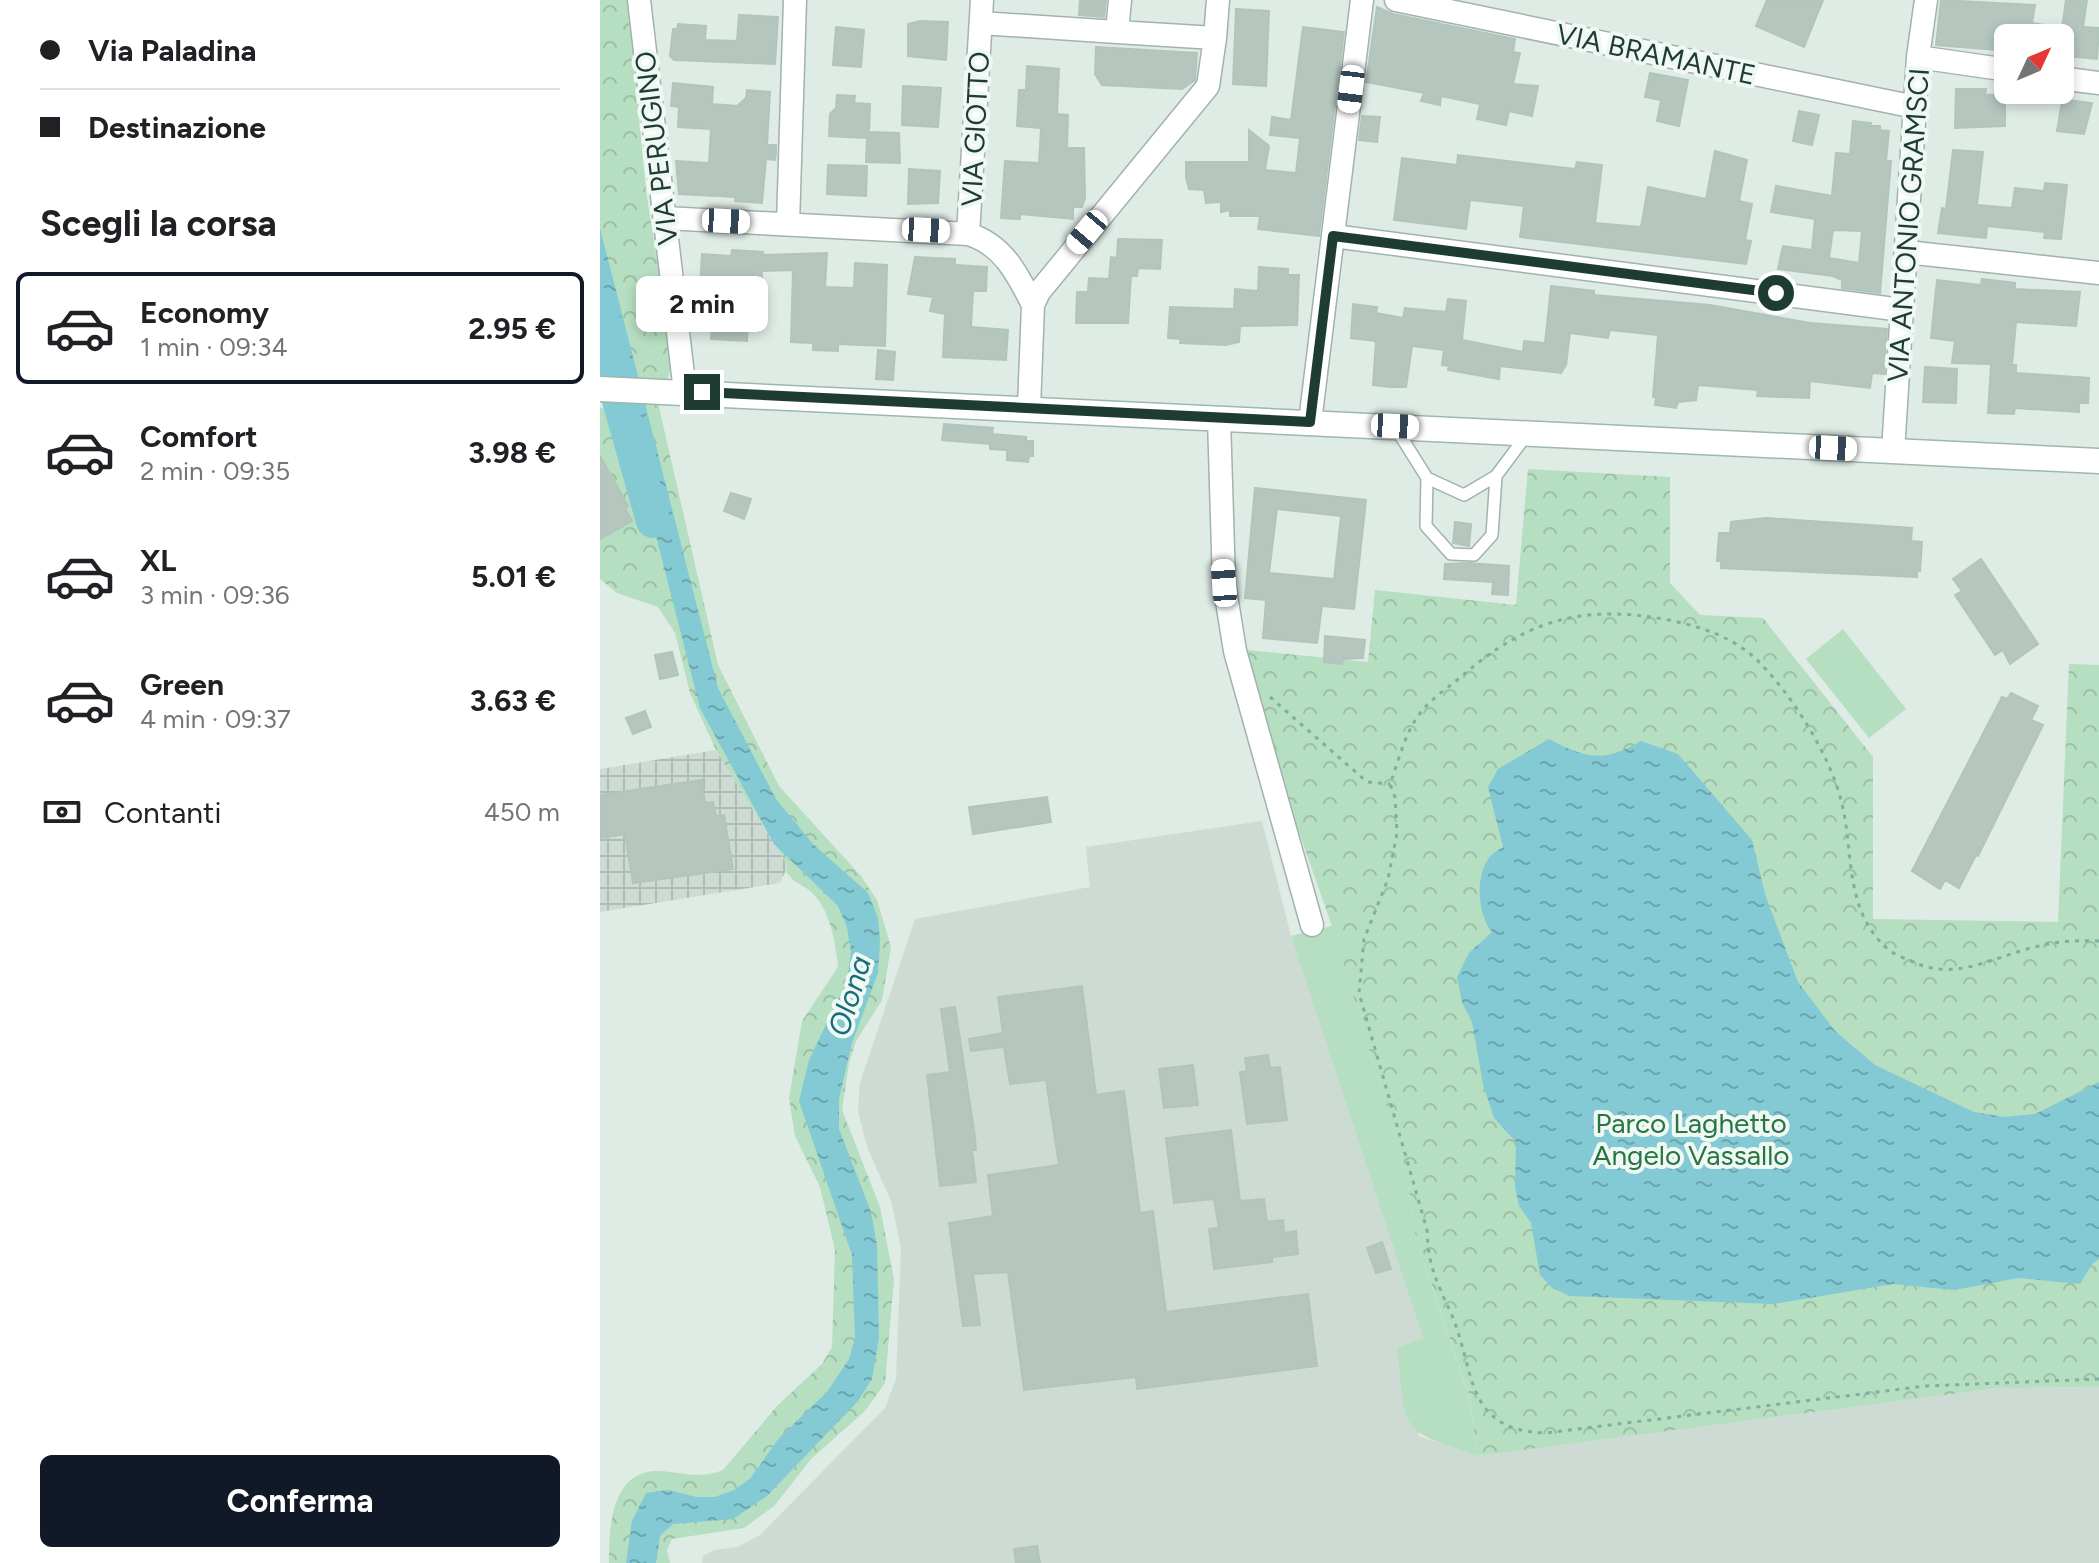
<!DOCTYPE html>
<html lang="it">
<meta charset="utf-8">
<style>
body{margin:0;font-family:Figtree,sans-serif;background:#f2f2f2;color:#202124;height:100vh;display:flex;flex-direction:column;font-size:30px;white-space:nowrap}
*{box-sizing:border-box;margin:0}
p{font-size:26px;color:#757577}
.icon{flex:none;width:44px;height:44px;fill:none;stroke:currentColor;stroke-width:2;stroke-linecap:round;stroke-linejoin:round}
.map{position:relative;flex:1;overflow:hidden}
.side{display:flex;flex-direction:column;background:#fff;width:600px}
.side>*{flex:none}
.hud{display:grid;align-content:center;height:176px;padding:0 40px;background:#fff}
.needle{width:52px;rotate:46deg}
.controls{position:absolute;left:1394px;top:24px;display:grid;gap:16px}
.controls a{display:grid;place-items:center;width:80px;height:80px;border-radius:12px;background:#fff;box-shadow:0 4px 12px #0003;font-size:40px}
.end{position:absolute;width:36px;height:36px;margin:-18px;border:10px solid #1f3c33;background:#fff;box-shadow:0 0 0 4px #fff}
.from{border-radius:50%}
.bubble{position:absolute;height:56px;border-radius:12px;background:#fff;box-shadow:0 4px 12px #0003;font-size:26px;font-weight:700;line-height:56px;text-align:center}
.car{position:absolute;width:24px;height:48px;margin:-24px -12px;border-radius:10px;box-shadow:0 0 6px 2px #0007;background:linear-gradient(#fff 24%,#345 0 40%,#fff 0 76%,#345 0 86%,#fff 0)}
.hud b{display:flex;align-items:center;gap:28px;height:76px;font-size:30px}
.hud b+b{border-top:2px solid #e0e0e0}
.hud i{width:20px;height:20px;background:#202124}
ul{padding:0;list-style:none}
li{display:flex;align-items:center;gap:24px;height:112px;margin:0 16px 12px;padding:0 24px;border:4px solid transparent;border-radius:12px}
li div{flex:1}
li b{display:block;font-size:30px}
li em{font-style:normal;font-weight:700}
li.selected{border-color:#111827}
li>.icon{width:72px;height:72px;stroke-width:1.5}
h2{padding:0 40px;font-size:36px;line-height:96px}
.pay{display:flex;align-items:center;gap:20px;height:88px;padding:0 40px;font-size:30px}
.pay p{margin-inline-start:auto}
.button{display:flex;gap:16px;margin-top:auto;padding:16px 40px}
.button a{flex:1;height:92px;border-radius:12px;background:#111827;color:#fff;font-size:32px;font-weight:700;line-height:92px;text-align:center}
main{display:flex;flex:1;min-height:0}
.map>svg:first-child{display:block}
</style>
<main>
<section class="side">
<div class="hud">
<b><i class="from"></i>Via Paladina</b>
<b><i></i>Destinazione</b>
</div>
<h2>Scegli la corsa</h2>
<ul>
<li class="selected"><svg class="icon" aria-label="car" viewBox="0 0 24 24"><path d="M5 17H2v-5l4-1 3-4h7l3 4 3 1v5h-3M9 17h6M6 11h13"/><circle cx="7" cy="17" r="2"/><circle cx="17" cy="17" r="2"/></svg><div><b>Economy</b><p>1 min · 09:34</p></div><em>2.95 €</em></li>
<li><svg class="icon" aria-label="car" viewBox="0 0 24 24"><path d="M5 17H2v-5l4-1 3-4h7l3 4 3 1v5h-3M9 17h6M6 11h13"/><circle cx="7" cy="17" r="2"/><circle cx="17" cy="17" r="2"/></svg><div><b>Comfort</b><p>2 min · 09:35</p></div><em>3.98 €</em></li>
<li><svg class="icon" aria-label="car" viewBox="0 0 24 24"><path d="M5 17H2v-5l4-1 3-4h7l3 4 3 1v5h-3M9 17h6M6 11h13"/><circle cx="7" cy="17" r="2"/><circle cx="17" cy="17" r="2"/></svg><div><b>XL</b><p>3 min · 09:36</p></div><em>5.01 €</em></li>
<li><svg class="icon" aria-label="car" viewBox="0 0 24 24"><path d="M5 17H2v-5l4-1 3-4h7l3 4 3 1v5h-3M9 17h6M6 11h13"/><circle cx="7" cy="17" r="2"/><circle cx="17" cy="17" r="2"/></svg><div><b>Green</b><p>4 min · 09:37</p></div><em>3.63 €</em></li>
</ul>
<div class="pay"><svg class="icon" aria-label="cash" viewBox="0 0 24 24"><path d="M3 7h18v10H3z"/><circle cx="12" cy="12" r="2"/></svg>Contanti<p>450 m</p></div>
<div class="button"><a>Conferma</a></div>
</section>
<div class="map">
<svg width="1499" height="1563" viewBox="0 0 1499 1563">
<defs>
<pattern id="industrial-grid" width="8" height="8" patternUnits="userSpaceOnUse" patternTransform="scale(2)"><rect width="8" height="8" fill="#cddbd4"/><path d="M0 4h8M4 0v8" fill="none" stroke="#b0bdb6"/></pattern>
<pattern id="park-crowns" width="20" height="18" patternUnits="userSpaceOnUse" patternTransform="scale(2)"><rect width="20" height="18" fill="#b6dec0"/><path d="M2 6a3 3 0 1 1 6 0M12 15a3 3 0 1 1 6 0" fill="none" stroke="#9cbfa5"/></pattern>
<pattern id="water-ripples" width="26" height="14" patternUnits="userSpaceOnUse" patternTransform="scale(2)"><rect width="26" height="14" fill="#83cad4"/><path d="M2 4q2-2 4 0t4 0M15 11q2-2 4 0t4 0" fill="none" stroke="#6ba5ad"/></pattern>
</defs>
<rect width="100%" height="100%" fill="#dfebe5"/>
<path fill="#cddbd4" d="M662,821L691,936L823,1338L819,1436L877,1456L1399,1388L1499,1387V1563H102L103,1556L114,1550L138,1547L160,1535L285,1408L296,1379L301,1248L291,1201L267,1147L258,1111L260,1083L315,919L490,887L486,847Z"/>
<path fill="url(#industrial-grid)" d="M116,750L188,866L180,883L0,912V769Z"/>
<path fill="url(#park-crowns)" d="M0,0H28L46,191L73,361L59,407L118,665L179,786L261,876L277,900L291,947L282,1000L256,1041L249,1063L242,1110L280,1207L294,1279L285,1383L265,1411L212,1458L174,1506L144,1528L72,1539L67,1550L70,1563H9C9,1527 11,1468 61,1471C82,1473 103,1479 123,1470L177,1406L222,1364L232,1347L235,1250L220,1187L195,1136L189,1098L202,1021L238,967C236,944 230,907 210,891C200,883 193,883 186,871L188,866L116,750L90,693L75,633L58,607L17,593L0,579V408L15,406L0,371Z
M928,469L1070,477V583L1100,615L1163,618L1273,757V919L1458,922L1469,664L1499,665V1387L1399,1388L877,1456L870,1398L816,1239L806,1172L732,926L693,815L646,650L768,662L775,590L916,605Z"/>
<path fill="#b6dec0" d="M1243,629L1306,709L1269,738L1206,659Z
M732,926L806,1172L816,1239L870,1399L877,1456C795,1428 807,1432 797,1348L823,1338L691,936Z"/>
<path fill="url(#water-ripples)" d="M0,228L118,688L176,799L213,844L268,893L278,918L280,942L278,973L252,1043L239,1099V1129L271,1212L277,1245L279,1338L272,1379L258,1401L167,1496L133,1519L73,1524L60,1536L56,1563H26L32,1521L46,1493L69,1490L96,1497H115L134,1490L150,1479L179,1438L227,1392L249,1359L255,1338L252,1255L199,1101L209,1060L247,981L251,952L247,927L238,906L174,844L100,708L0,317Z
M949,739C987,759 1003,763 1041,741L1078,754L1152,840L1165,894L1198,982L1235,1031L1275,1065L1374,1112L1404,1117L1435,1114L1499,1082V1259L1492,1264L1480,1284L1418,1278L1354,1290L1293,1284L1173,1304L970,1296L952,1288L940,1275L931,1223L919,1206L915,1187L916,1142L894,1118L883,1084L872,1022L862,1002L857,977L869,953L892,932C878,915 875,879 888,859C891,854 899,850 903,847L888,787L898,769Z"/>
<g fill="none" stroke-linecap="round" stroke-linejoin="round">
<path stroke="#83cad4" stroke-width="34" d="M0,308L17,393L53,521"/>
</g>
<path fill="#b4c6be" stroke="#b1c5bc" stroke-width="2" fill-rule="evenodd" d="M480,0H506L504,17L479,15Z
M1167,0H1223L1204,47L1156,26Z
M1341,0L1435,5L1432,23L1462,28L1466,0H1487L1483,27L1499,28L1497,59L1467,56L1469,38H1429L1399,32L1397,50L1336,45Z
M777,7L793,14L915,39L913,52L920,53L913,84L938,86L932,116L909,111L906,125L877,119L880,104L841,96L840,105L821,101L824,93L766,82Z
M636,9L669,11L666,86L633,84Z
M139,15L178,17L175,64L74,60L70,56L73,29H77L78,24L106,26L105,40L137,41Z
M320,21L348,22L346,60L308,56V24Z
M236,27L264,30L261,67L233,65Z
M703,27L744,32L719,236L658,229L660,216H630V210L621,212V202L606,203L604,190L589,189L586,177V162H649V130L669,146L665,170L696,173L700,138L670,135L672,117L691,120Z
M496,47L597,53L595,80L582,89L502,85L495,74Z
M427,66L459,69L457,114L468,115L467,148H484L485,198L482,207H473V219L420,214V219L401,218L405,161L439,163L441,128L417,126L419,90H426Z
M1050,73L1088,80L1079,126L1057,121L1061,100L1045,97Z
M73,83L113,87L112,104L137,106L146,98L147,90L170,92L167,145H176V153L175,160L166,159L162,203L135,201V197L79,194L76,161L109,163L111,129L78,127L79,107L71,106Z
M303,86L341,88L338,127L302,125Z
M1356,89H1386L1385,95L1405,94V126L1355,128Z
M237,95L255,96L254,103L270,104L269,132L299,133L300,163L266,162L267,138L229,136L230,114L236,108Z
M1467,100L1492,103L1484,134L1457,131L1462,101Z
M1199,111L1219,115L1212,145L1193,141Z
M762,116L780,117L777,142L759,140Z
M1253,121L1271,123L1270,126H1280V130L1289,131L1286,161H1291L1280,293L1242,288V280L1233,276L1178,269L1183,246L1212,250L1215,219L1171,212L1176,186L1232,196L1236,153L1250,154ZM1233,230L1262,231L1259,263L1229,258Z
M1353,150L1383,152L1377,205L1412,208L1415,188L1444,191L1445,183L1467,185L1461,239L1444,238L1445,232L1387,226L1386,238L1338,233L1342,208L1346,209Z
M1115,151L1147,160L1139,201L1152,204L1145,240L1151,241L1146,264L920,237L924,206L907,204L870,200L866,229L794,220L802,158L857,165L858,155L975,169L977,162L1002,165L995,223L1041,227L1048,187L1106,199Z
M228,165L267,166L266,196L227,194Z
M309,169L340,171L338,203L308,204Z
M518,239L562,240L560,269L538,268L537,276H531L528,323H476L477,292H488L489,278L509,279L511,257L517,258Z
M132,250L163,252V255L227,253L225,287L254,288L255,263L287,265L285,346L238,344V351L213,350V343L191,342L193,270L162,271V285L150,284L147,341L111,339L114,288H100L102,254L131,256Z
M315,257L355,259V265L387,267L386,291H373L371,327L408,330L406,360L343,357L345,314L330,311L333,297L308,294Z
M659,267L688,269V275H699L697,325L640,326L639,342L626,345L580,343L581,339L568,338L570,307L634,309L635,289L658,291Z
M1382,279L1415,283V289L1480,292L1476,326L1416,322L1412,365H1416V373L1489,378L1488,403H1479V412L1415,408L1414,414L1388,413L1391,364L1352,363L1355,341L1331,338L1337,280L1381,285Z
M951,286L994,291V295L1110,305L1210,323L1287,329L1284,374L1272,373L1270,388L1210,381L1209,398L1157,396L1158,390L1098,385L1096,400L1078,402L1076,408L1055,405L1056,397H1053L1058,335L1010,330L1008,338L970,333L966,365L961,373L900,366L899,379L848,370L849,366L842,365L844,350L812,346L806,387H791L773,385L776,341L751,338L753,304L777,307L776,313L803,318L805,308L846,312L848,299L866,301L862,340L923,352L924,341L945,343Z
M278,350L295,352L293,380L276,379Z
M1325,367L1357,369L1356,403L1323,402Z
M344,424L393,428L392,434L426,437V441H433V456H429L428,462L407,460V450L390,449V444L342,440Z
M0,456L28,506L25,508L32,521L0,539Z
M655,488L766,500L754,609L722,606L717,643L663,638L666,600L645,598ZM677,509L741,516L734,579L669,573Z
M131,493L151,499L144,519L124,511Z
M1166,518L1312,528L1311,541L1322,542L1320,571H1317V577L1121,568V561H1117L1119,533H1130L1131,522Z
M855,522L871,524L869,546L853,543Z
M1381,559L1438,644L1410,664L1403,650L1395,655L1355,595L1362,591L1353,579Z
M868,563L909,566L908,595L892,594L893,582L844,579L845,564Z
M725,636L765,640L763,658L743,659L742,664L724,662Z
M72,652L78,675L60,679L55,655Z
M1411,693L1438,706L1431,720L1443,725L1378,856L1376,855L1359,888L1345,880L1340,889L1312,871L1402,697L1407,699Z
M45,711L51,727L33,734L26,718Z
M102,780L105,803L113,802L116,816L124,815L133,869L33,883L25,834L0,838V795Z
M447,797L451,822L373,834L369,807Z
M482,986L496,1095L524,1091L540,1213L553,1211L566,1312L708,1294L717,1366L537,1389L536,1377L424,1390L408,1272L373,1274L380,1325L363,1326L349,1223L393,1216L388,1175L459,1165L446,1080L410,1084L404,1047L371,1051L369,1039L403,1033L398,997Z
M355,1007L375,1137L376,1150H372L376,1182L340,1186L327,1075L350,1072L341,1009Z
M668,1055L670,1068L680,1067L687,1120L647,1124L640,1072L647,1071L645,1058Z
M593,1065L598,1105L564,1108L559,1069Z
M631,1130L640,1201L664,1199L667,1222L683,1220L684,1233L696,1231L698,1254L672,1257V1262L614,1269L609,1229L619,1228L614,1199L574,1203L566,1138Z
M782,1242L791,1269L776,1273L767,1248Z
M437,1546L440,1563H416L414,1549Z"/>
<g fill="none" stroke-linecap="round" stroke-linejoin="round">
<defs>
<path id="lane" d="M795,427L827,478L864,495L896,476L928,433
M827,478L826,526L851,554L874,555L892,535L896,476"/>
<path id="street" d="M39,0L85,392
M520,0L517,32L615,38L618,0
M796,0L1315,107
M381,23L517,32
M1318,57L1408,70
M1460,78L1499,83
M65,218L368,234C403,244 418,275 433,305
M188,224L195,0
M368,234L382,0
M733,236L1302,310
M1306,252L1499,273
M429,408L433,305L439,292L608,86L615,38
M619,418L624,583L635,651L712,925
M710,422L762,0
M1293,451L1318,57L1326,0"/>
<path id="secondary" d="M0,389L1499,461"/>
</defs>
<use href="#lane" stroke="#a2b3ac" stroke-width="14"/>
<use href="#street" stroke="#a2b3ac" stroke-width="25"/>
<use href="#secondary" stroke="#9db8ad" stroke-width="27"/>
<path stroke="#7db19f" stroke-width="3" stroke-dasharray="4 6" stroke-linecap="butt" d="M670,697L767,782L790,784
M1499,941C1480,940 1457,941 1439,946C1393,956 1357,983 1311,961C1304,958 1295,955 1289,950C1244,912 1254,855 1242,804C1231,756 1191,693 1156,659C1131,636 1101,627 1069,620C983,604 928,619 862,676C849,687 832,698 821,712C805,732 799,760 790,784L795,797L797,833L788,879L764,939L759,993L827,1230C828,1264 836,1281 850,1311C876,1368 862,1430 945,1433L1326,1386L1499,1379"/>
<use href="#lane" stroke="#fff" stroke-width="11"/>
<use href="#street" stroke="#fff" stroke-width="22"/>
<use href="#secondary" stroke="#fff" stroke-width="24"/>
</g>
<g fill="none" stroke-linecap="round" stroke-linejoin="round">
<path stroke="#1f3c33" stroke-width="10" d="M102,392L710,422L733,236L1176,293"/>
</g>
<g text-anchor="middle" stroke-width="8" stroke-linejoin="round" paint-order="stroke">
<g font-size="28" fill="#1f3c33" stroke="#eff8f3">
<text transform="translate(1056 54) rotate(12)" y="10">VIA BRAMANTE</text>
<text transform="translate(375 129) rotate(-87)" y="10">VIA GIOTTO</text>
<text transform="translate(56 148) rotate(-97)" y="10">VIA PERUGINO</text>
<text transform="translate(1308 225) rotate(-86)" y="10">VIA ANTONIO GRAMSCI</text>
</g>
<g font-size="28" fill="#277543" stroke="#eff8f3">
<text x="1091" y="1133">Parco Laghetto<tspan x="1091" dy="32">Angelo Vassallo</tspan></text>
</g>
<g font-size="30" font-style="italic" fill="#166d7b" stroke="#eff8f3">
<text transform="translate(250 996) rotate(-73)" y="10">Olona</text>
</g>
</g>
</svg>
<div class="controls">
<a><svg class="needle" viewBox="-14 -14 28 28"><path d="M0-13l5 13h-10z" fill="#e53935"/><path d="M0 13l5-13h-10z" fill="#757577"/></svg></a>
</div>
<i class="end from" style="left:1176px;top:293px"></i>
<i class="end" style="left:102px;top:392px"></i>
<div class="bubble" style="left:36px;top:276px;width:132px">2 min</div>
<i class="car" style="left:751px;top:89px;rotate:187deg"></i>
<i class="car" style="left:126px;top:221px;rotate:93deg"></i>
<i class="car" style="left:326px;top:230px;rotate:93deg"></i>
<i class="car" style="left:487px;top:232px;rotate:220deg"></i>
<i class="car" style="left:795px;top:426px;rotate:93deg"></i>
<i class="car" style="left:1233px;top:448px;rotate:93deg"></i>
<i class="car" style="left:624px;top:583px;rotate:356deg"></i>
</div>
</main>
